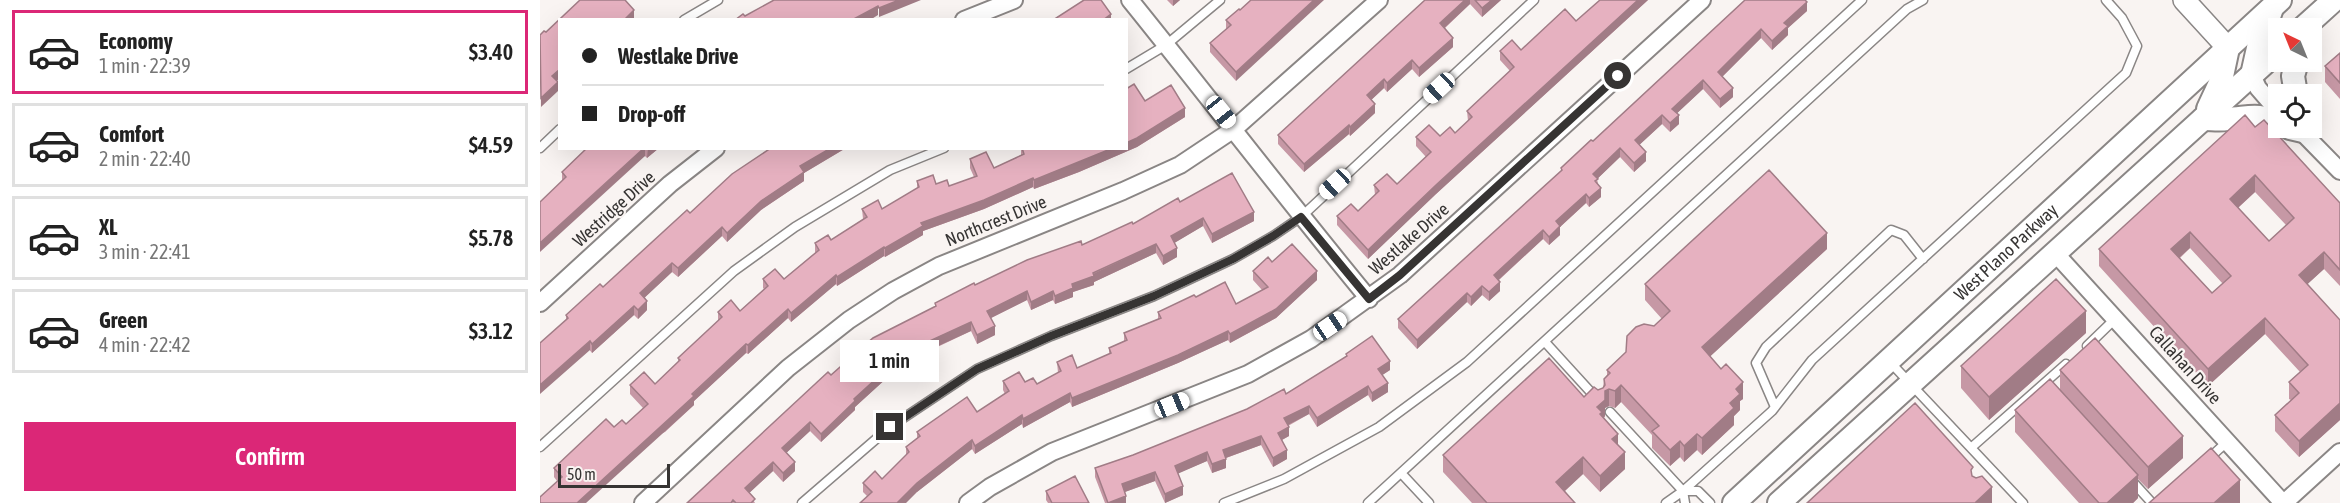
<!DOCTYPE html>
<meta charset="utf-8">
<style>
body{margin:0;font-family:"Asap Condensed",sans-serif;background:#f2f2f2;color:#222;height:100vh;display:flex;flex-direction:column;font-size:22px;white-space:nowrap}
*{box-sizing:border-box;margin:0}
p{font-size:20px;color:#767676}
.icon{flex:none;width:33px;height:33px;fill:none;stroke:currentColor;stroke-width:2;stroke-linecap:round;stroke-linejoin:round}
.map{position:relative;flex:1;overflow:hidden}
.panel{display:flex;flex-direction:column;background:#fff;width:540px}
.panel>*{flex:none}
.banner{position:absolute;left:18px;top:18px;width:570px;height:132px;border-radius:0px;box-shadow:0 6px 24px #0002;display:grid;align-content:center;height:132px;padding:0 24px;background:#fff}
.needle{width:39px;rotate:317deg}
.tools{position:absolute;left:1728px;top:18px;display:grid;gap:12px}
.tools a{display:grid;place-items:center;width:54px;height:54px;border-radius:0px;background:#fff;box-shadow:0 6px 24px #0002;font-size:30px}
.scale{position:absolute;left:18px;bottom:15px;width:112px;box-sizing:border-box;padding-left:6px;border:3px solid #363433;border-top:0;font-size:16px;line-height:21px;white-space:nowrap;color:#363433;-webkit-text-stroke:4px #f9f4f2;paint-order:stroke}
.end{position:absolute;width:27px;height:27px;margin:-14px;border:8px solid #363433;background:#fff;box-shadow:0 0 0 3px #fff}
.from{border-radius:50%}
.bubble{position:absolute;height:42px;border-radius:0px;background:#fff;box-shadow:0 6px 24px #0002;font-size:20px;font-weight:600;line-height:42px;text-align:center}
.car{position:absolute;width:18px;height:36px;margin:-18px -9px;border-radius:8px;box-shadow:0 0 4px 2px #0007;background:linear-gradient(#fff 24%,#345 0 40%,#fff 0 76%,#345 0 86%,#fff 0)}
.banner b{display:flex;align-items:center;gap:21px;height:57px;font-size:22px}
.banner b+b{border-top:2px solid #e0e0e0}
.banner i{width:15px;height:15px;background:#222}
ul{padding:10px 0 0;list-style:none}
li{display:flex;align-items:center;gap:18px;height:84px;margin:0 12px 9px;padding:0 12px;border:3px solid #e0e0e0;border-radius:0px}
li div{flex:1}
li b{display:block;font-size:22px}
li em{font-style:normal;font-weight:600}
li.active{border-color:#db2777}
li>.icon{width:54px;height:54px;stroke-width:1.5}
.action{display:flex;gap:12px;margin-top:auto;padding:12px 24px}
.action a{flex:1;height:69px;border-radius:0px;background:#db2777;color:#fff;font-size:24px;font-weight:600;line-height:69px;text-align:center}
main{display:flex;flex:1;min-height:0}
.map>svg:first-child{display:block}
</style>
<main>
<section class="panel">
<ul>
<li class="active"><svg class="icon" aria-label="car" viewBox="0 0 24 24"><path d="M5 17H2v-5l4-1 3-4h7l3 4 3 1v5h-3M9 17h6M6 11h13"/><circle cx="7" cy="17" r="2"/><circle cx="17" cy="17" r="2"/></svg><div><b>Economy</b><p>1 min · 22:39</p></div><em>$3.40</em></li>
<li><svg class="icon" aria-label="car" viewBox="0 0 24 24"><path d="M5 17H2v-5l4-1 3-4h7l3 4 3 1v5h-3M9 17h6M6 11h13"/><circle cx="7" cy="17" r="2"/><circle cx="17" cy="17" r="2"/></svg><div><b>Comfort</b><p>2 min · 22:40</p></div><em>$4.59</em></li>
<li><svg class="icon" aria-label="car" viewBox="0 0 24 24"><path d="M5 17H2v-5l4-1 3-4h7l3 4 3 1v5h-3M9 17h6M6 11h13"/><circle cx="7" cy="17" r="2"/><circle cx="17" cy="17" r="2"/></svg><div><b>XL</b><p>3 min · 22:41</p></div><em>$5.78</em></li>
<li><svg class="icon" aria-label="car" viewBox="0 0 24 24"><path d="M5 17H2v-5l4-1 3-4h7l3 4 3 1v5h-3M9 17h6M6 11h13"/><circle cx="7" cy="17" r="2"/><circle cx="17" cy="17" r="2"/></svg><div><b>Green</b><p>4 min · 22:42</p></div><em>$3.12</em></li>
</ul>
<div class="action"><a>Confirm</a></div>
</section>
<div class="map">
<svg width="1800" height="503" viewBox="0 0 1800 503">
<rect width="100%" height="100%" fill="#f9f4f2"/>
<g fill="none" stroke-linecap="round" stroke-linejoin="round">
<defs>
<path id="service" d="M144,20L178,0
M586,69L626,45L680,0
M0,148L20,129
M1005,342L1057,399
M1547,346L1576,318
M1349,361L1483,503
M1235,407L1216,363L1226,347L1351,230L1364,235L1383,259
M1070,412L1143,491L1145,503
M0,447L194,271L255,227L350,170L404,148
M1432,447L1526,364
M1667,460L1688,441
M861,473L889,503
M1592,481L1612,503
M1144,491H1158L1170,503
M262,503L350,427L437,369L511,336L614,296L693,259L733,236L761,217L994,0
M684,503L744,479L839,427L927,362L1322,0
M828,503L1367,9L1383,0
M1126,503L1143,491L1232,411L1272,360L1586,73L1597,46L1582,18L1566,0"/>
<path id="minor" d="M590,0C670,99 748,201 829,299
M424,20L474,0
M1712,75L1718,88L1738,111
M1758,128L1800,171
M1516,254L1743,503
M0,303L130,184L176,148
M103,503L248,368L309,320L353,291L399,266L583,191L640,165L694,129L839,0
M428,503L450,487L512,452L708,374L771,339L860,275L1162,0
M1744,503L1800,452"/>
<path id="tertiary" d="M1644,0L1688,48"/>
<g id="secondary">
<path d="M1763,28L1794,0"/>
<path d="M1712,75L1718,48L1731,11"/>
<path d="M1756,94L1753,76L1757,62"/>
<path d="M1668,109L1681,81L1688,48"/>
<path d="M1663,119C1671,119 1680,120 1687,119C1709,118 1718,112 1738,124"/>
<path d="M1750,128L1763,131V128"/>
<path id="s1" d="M1194,503L1740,0"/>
<path d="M1239,503L1738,51"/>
</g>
</defs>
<use href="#service" stroke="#8a8685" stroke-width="11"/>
<use href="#minor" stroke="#8a8685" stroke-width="20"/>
<use href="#tertiary" stroke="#8a8685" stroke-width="24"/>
<use href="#secondary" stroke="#8a8685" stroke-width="26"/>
<use href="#service" stroke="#fff" stroke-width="8"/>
<use href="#minor" stroke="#fff" stroke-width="16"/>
<use href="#tertiary" stroke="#fff" stroke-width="21"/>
<use href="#secondary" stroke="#fff" stroke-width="22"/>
</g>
<path fill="#c698a5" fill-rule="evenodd" d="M627,0H640L633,6Z
M885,0H961L942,17L930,4L905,28L913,47L879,77L872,69L847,92L844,88L831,100L835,113L810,136L809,134L764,172L738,144V135Z
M1060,0H1108L896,194L828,259L797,225V216L818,211L835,195L834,185L857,184L886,157L876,146V137L900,136L915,133L928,121L927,111L970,71L960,60V51L981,50L1036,21Z
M1205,0L1267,11L1248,28V35L1232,50L1221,38L1182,77L1193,97L1180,108L1163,89L1137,113L1139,124L1130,132L1122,124L1099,145L1106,161L1094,172L1080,157L1057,179L1061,197L1049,207L1046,203L1020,227V235L1009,245L1003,239L959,280L960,291L949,301L942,295L931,306L927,302L877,349L858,328V319L1021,171V168L1053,141Z
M699,9L696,81L670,52V43L686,29V20Z
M1800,53V99L1785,82V66Z
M605,101L645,117L597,147L539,172L494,189L493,187L444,209L383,231V235L345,257L344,256L297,286L296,284L251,322L248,318L208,354L206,353L154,401V405L125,432L17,481L14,477V468L74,427L86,424L103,408L90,394V385L115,384L138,362V358L178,321V312L200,311L224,289L223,288V279H244L275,253V243L291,240L323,219L322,209H342L377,188V181L409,186L434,177L430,168V159L454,168L481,155V148H586Z
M1715,127L1800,203V286L1784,269L1767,284L1800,320V420L1759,457L1735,431V415L1751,400L1749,399V382L1760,372L1725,334L1668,386L1559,266V249ZM1715,192L1746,225L1729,241L1698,208ZM1650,248L1683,284L1672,293L1640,258Z
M47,148H119L107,158L105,156L22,181V172Z
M231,148H306L264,173V181L221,210L187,242L182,236L138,277L132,272L105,297L107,310L98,319L94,315L52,353L26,320V315L63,287L150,213Z
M640,202L714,221L672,243L663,226L634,243L637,257L623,265L616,253L554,282V285L533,292V297L515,304L513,300L491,310L487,300L451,318L455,335L437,344L431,331L389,351L390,362L365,374L360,366L315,407V410L281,442L270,431L246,453L255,471L243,482L233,471L209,493L215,503H147L291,375L395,307V303L435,285L542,245L593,224Z
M1287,249L1170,356L1203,399L1200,401V410L1194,416V425L1162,455L1157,450L1144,462L1140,457L1130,466L1112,448V435L1081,402L1075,408L1069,406L1065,408V416L1064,418L1078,445L1085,469L1060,492L1043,474L1025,491L1035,503H932L903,472V455L1044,397L1058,390L1063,388L1064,379L1067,375V370L1122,319L1105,300V284Z
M732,262L777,280L736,318L690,343L688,340L638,363L532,407L530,402L483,428L482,424L435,454L432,449L377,492L327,496L323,492V483L342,479L366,455V447L377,438V432L437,412L465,394L463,390V381L497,384L518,373L517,362L537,368L569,354V348L584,341V333L618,319V312L656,297L696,304L722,290L713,280V271Z
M1546,333L1449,420L1421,388V366Z
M806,354L850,370L842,375L848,392L832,402L828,395L777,427L769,414L748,426L749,436L742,440L747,459L733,467L721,445L686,458V468L672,473L667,461L638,473L643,495L625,503L615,481L585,492L586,503H565L555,477V468L593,455L746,394L806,357Z
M1520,370L1643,458L1608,489L1598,479V498L1593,503H1539L1475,432V410L1520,389Z
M506,491L549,503H508L506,500Z"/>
<path fill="#a17c86" d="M359,0H381L339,17V8Z
M633,0H640L633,6Z
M774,0H784L696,81V72Z
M925,0H930V4L900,32V23Z
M952,0H961L942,17V8Z
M1098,0H1108L896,194L828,259V250L896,185Z
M1267,2V11L1248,28V35L1232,50V41L1244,23Z
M338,6V15L330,20H312Z
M94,10V19L84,20Z
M571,14V20H563Z
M1221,29V38L1178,81V72Z
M913,38V47L879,77V68Z
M872,60V69L847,92V83Z
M20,69V78L12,85V76Z
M844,79V88L827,104V95Z
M1163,80V89L1132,118V109Z
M18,82V91L1,107V98Z
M1193,88V97L1180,108V99Z
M835,104V113L810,136V127Z
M645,108V117L597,147L539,172L494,189V180L573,148H586V143Z
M1122,115V124L1095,149V140Z
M1139,115V124L1130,132V123Z
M809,125V134L764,172V164Z
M104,148H105V156L0,252V243Z
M108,148H119L107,158Z
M291,148H306L264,173V181L221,210L187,242V233L221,201L260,166Z
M1080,148V157L1053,183V174Z
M1106,152V161L1094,172V163Z
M1715,175V192L1690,215V199Z
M493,178V187L444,209L383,231V235L345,257V248L381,223Z
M1061,188V197L1049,207V198Z
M1046,194V203L1020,227V235L1009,245V237L1016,221Z
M714,212V221L672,243V234Z
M663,218V226L631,245V236Z
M182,227V236L138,277V268Z
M1003,230V239L954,284V275Z
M1650,232V248L1631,265V249Z
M1287,233V249L1162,364V347Z
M616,244V253L554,282V285L533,292V297L515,304V296L532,284Z
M344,247V256L297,286V277Z
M637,248V257L623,265V256Z
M1784,252V269L1759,292V275Z
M132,263V272L100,302V293Z
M777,271V280L736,318L690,343V334Z
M296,275V284L251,322V313Z
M960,282V291L949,301V292Z
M942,286V295L931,306V297Z
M487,291V300L447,320V311Z
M513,291V300L491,310V302Z
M927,293V302L877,349V340Z
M107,301V310L98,319V310Z
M94,306V315L52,353V344Z
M248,309V318L208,354V345Z
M1546,311V333L1449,420V397Z
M1725,318V334L1668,386V369Z
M431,322V331L385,352V343Z
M455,326V335L437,344V335Z
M688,331V340L638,363L532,407V398Z
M50,341V350L0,394V385Z
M206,344V353L154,401V405L46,503H37Z
M390,353V362L365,374V365Z
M360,357V366L315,407V410L281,442V434L314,399Z
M850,361V370L838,378V369Z
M1203,382V399L1200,401V410L1194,416V425L1162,455V438L1190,403L1196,389Z
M848,383V392L832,402V393Z
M1081,385V402L1075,408V391Z
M828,386V395L777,427V418Z
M1069,389V406L1065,408V416L1062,420L1057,407L1065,391Z
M530,393V402L483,428V419Z
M1800,403V420L1759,457V441Z
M769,406V414L744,427V418Z
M482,415V424L435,454V446Z
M270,422V431L242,457V448Z
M749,427V436L738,442V433Z
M1078,434V450L1072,439Z
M1157,434V450L1144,462V446Z
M721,436V445L683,459V450Z
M1643,436V458L1608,489V467Z
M432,440V449L377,492L366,503H357L377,483Z
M1140,441V457L1130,466V450Z
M747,450V459L733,467V458Z
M667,452V461L635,475V466Z
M1085,452V469L1060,492V476Z
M1043,457V474L1016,499V482Z
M686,459V468L672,473V464Z
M233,462V471L205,497V488Z
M255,462V471L243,482V473Z
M615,472V481L582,493V484Z
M1598,475V498L1593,503H1567Z
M1700,480V503H1674Z
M643,486V495L625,503V494Z
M1452,487V503H1436V502Z
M586,496V503H568Z"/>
<path fill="#e6b1c0" stroke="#a17c86" stroke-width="1.5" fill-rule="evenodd" d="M40,0H85L94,10L84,20H20V69L12,76L18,82L1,98L0,35L4,31L6,32Z
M234,0H359L339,8L338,6L312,20H195L203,14L205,16Z
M544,0H561L571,14L563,20H513Z
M711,0H774L696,72L670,43L691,25L686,20L699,9L700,10Z
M885,0H925L900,23L913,38L879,68L872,60L847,83L844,79L827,95L835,104L810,127L809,125L764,164L738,135Z
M935,0H952L942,8Z
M1060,0H1098L896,185L828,250L797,216L811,204L818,211L839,191L834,185L847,174L857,184L891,152L876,137L889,125L900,136L910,127L915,133L932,117L927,111L974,67L960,51L972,40L981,50L1025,9L1036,21Z
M1205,0H1265L1267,2L1244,23L1248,26L1232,41L1221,29L1178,72L1193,88L1180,99L1163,80L1132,109L1139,115L1130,123L1122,115L1095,140L1106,152L1094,163L1080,148L1053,174L1058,179L1055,181L1061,188L1049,198L1046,194L1016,221L1020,226L1009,237L1003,230L954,275L960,282L949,292L942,286L931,297L927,293L877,340L858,319L1022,170L1021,168L1051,140L1053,141Z
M1800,53V83L1785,66Z
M594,84L605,101L631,85L645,108L597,138L586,143V89Z
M1705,115L1715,127L1724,120L1800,203V270L1784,252L1759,275L1800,320V403L1759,441L1735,415L1759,393L1749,382L1768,365L1725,318L1668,369L1559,249ZM1715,175L1754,218L1729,241L1690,199ZM1650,232L1691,276L1672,293L1631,249Z
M47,148H104L0,243V202L26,177L22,172Z
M231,148H291L260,166L264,172L221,201L187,233L182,227L138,268L132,263L100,293L107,301L98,310L94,306L52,344L50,341L0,385V343L28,318L26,315L60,284L63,287L147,210L150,213L192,174Z
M482,148H573L494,180L493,178L444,200L381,223L383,226L345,248L344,247L297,277L296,275L251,313L248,309L208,345L206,344L152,394L154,396L37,503H0V497L22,477L14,468L66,419L74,427L82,420L86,424L108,404L90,385L104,372L115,384L140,360L138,358L182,317L178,312L191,300L200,311L228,286L223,279L235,269L244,279L279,250L275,243L288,235L291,240L327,217L322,209L338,200L342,209L379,187L377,181L393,175L396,184L407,180L409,186L437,176L430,159L446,152L454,168L484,154Z
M1229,170L1287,233L1162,347L1181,369L1186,364L1203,382L1196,389L1200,394L1190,403L1194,408L1162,438L1157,434L1144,446L1140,441L1130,450L1112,431L1119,426L1081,385L1075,391L1069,389L1065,391V400L1057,407L1062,412L1060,414L1078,434L1072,439L1085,452L1060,476L1043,457L1016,482L1035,503H947L903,455L1009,358L1044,397L1054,387L1058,390L1063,388L1065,385L1064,379L1070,373L1067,370L1086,352L1087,336L1096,327L1104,324L1114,326L1130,311L1105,284Z
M692,173L714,212L672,234L663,218L631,236L637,248L623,256L616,244L553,273L554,276L532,284L533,288L515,296L513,291L491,302L487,291L447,311L455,326L437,335L431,322L385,343L390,353L365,365L360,357L314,399L315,401L281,434L270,422L242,448L255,462L243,473L233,462L205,488L215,499L211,503H196L193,500L191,503H147L288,372L291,375L333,338L396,306L395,303L434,283L435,285L487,260L541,241L542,245L592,222L593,224L638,198L640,202Z
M752,244L777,271L736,309L690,334L688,331L638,355L532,398L530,393L483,419L482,415L435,446L432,440L377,483L357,503H320L332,492L323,483L335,471L342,479L369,452L366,447L380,436L377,432L427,397L437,412L469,391L463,381L479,372L485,382L493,378L497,384L521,371L517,362L532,355L537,368L571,353L569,348L587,340L584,333L621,318L618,312L654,295L656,297L685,282L696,304L728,287L713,271L728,257L732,262Z
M1516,279L1546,311L1449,397L1421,366Z
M832,336L850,361L838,369L848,383L832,393L828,386L777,418L769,406L744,418L749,427L738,433L747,450L733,458L721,436L683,450L686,459L672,464L667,452L635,466L643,486L625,494L615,472L582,484L586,496L568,503L555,468L593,455L707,409L744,389L746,394L807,356L806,354Z
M1555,338L1643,436L1608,467L1520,370Z
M1510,379L1598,475L1567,503H1559L1475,410Z
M1375,403L1433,467L1431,470L1432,476L1436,478L1442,476L1452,487L1436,502L1437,503H1267Z
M1671,448L1700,480L1674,503H1609Z
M535,476L549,503H512L506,491Z"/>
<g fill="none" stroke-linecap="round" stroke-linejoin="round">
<path stroke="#363433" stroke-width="8" d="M350,427L437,369L511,336L614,296L693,259L733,236L761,217L829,299L860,275L1078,76"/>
</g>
<g text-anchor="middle" stroke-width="4.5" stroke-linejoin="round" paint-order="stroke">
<g font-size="18" fill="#363433" stroke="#f9f4f2">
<text transform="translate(74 209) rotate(-42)" y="6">Westridge Drive</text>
<text transform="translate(456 221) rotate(-22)" y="6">Northcrest Drive</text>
<text transform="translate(869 239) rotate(-41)" y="6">Westlake Drive</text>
<text dy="6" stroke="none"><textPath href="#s1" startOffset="370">West Plano Parkway</textPath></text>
<text transform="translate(1645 365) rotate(48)" y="6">Callahan Drive</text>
</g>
</g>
</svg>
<div class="tools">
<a><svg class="needle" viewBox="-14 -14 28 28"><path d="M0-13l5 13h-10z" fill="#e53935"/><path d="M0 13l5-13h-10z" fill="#767676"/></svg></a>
<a><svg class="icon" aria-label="locate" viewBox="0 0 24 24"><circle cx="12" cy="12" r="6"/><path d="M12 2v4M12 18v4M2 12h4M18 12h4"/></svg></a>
</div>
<div class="scale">50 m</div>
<i class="end from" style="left:1078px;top:76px"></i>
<i class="end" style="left:350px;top:427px"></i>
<div class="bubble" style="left:300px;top:340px;width:99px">1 min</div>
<i class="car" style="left:899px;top:88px;rotate:227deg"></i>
<i class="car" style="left:681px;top:112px;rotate:141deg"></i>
<i class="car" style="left:795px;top:184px;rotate:227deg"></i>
<i class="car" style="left:790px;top:326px;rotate:56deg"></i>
<i class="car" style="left:632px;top:405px;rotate:68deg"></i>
<div class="banner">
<b><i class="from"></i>Westlake Drive</b>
<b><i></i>Drop-off</b>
</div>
</div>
</main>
